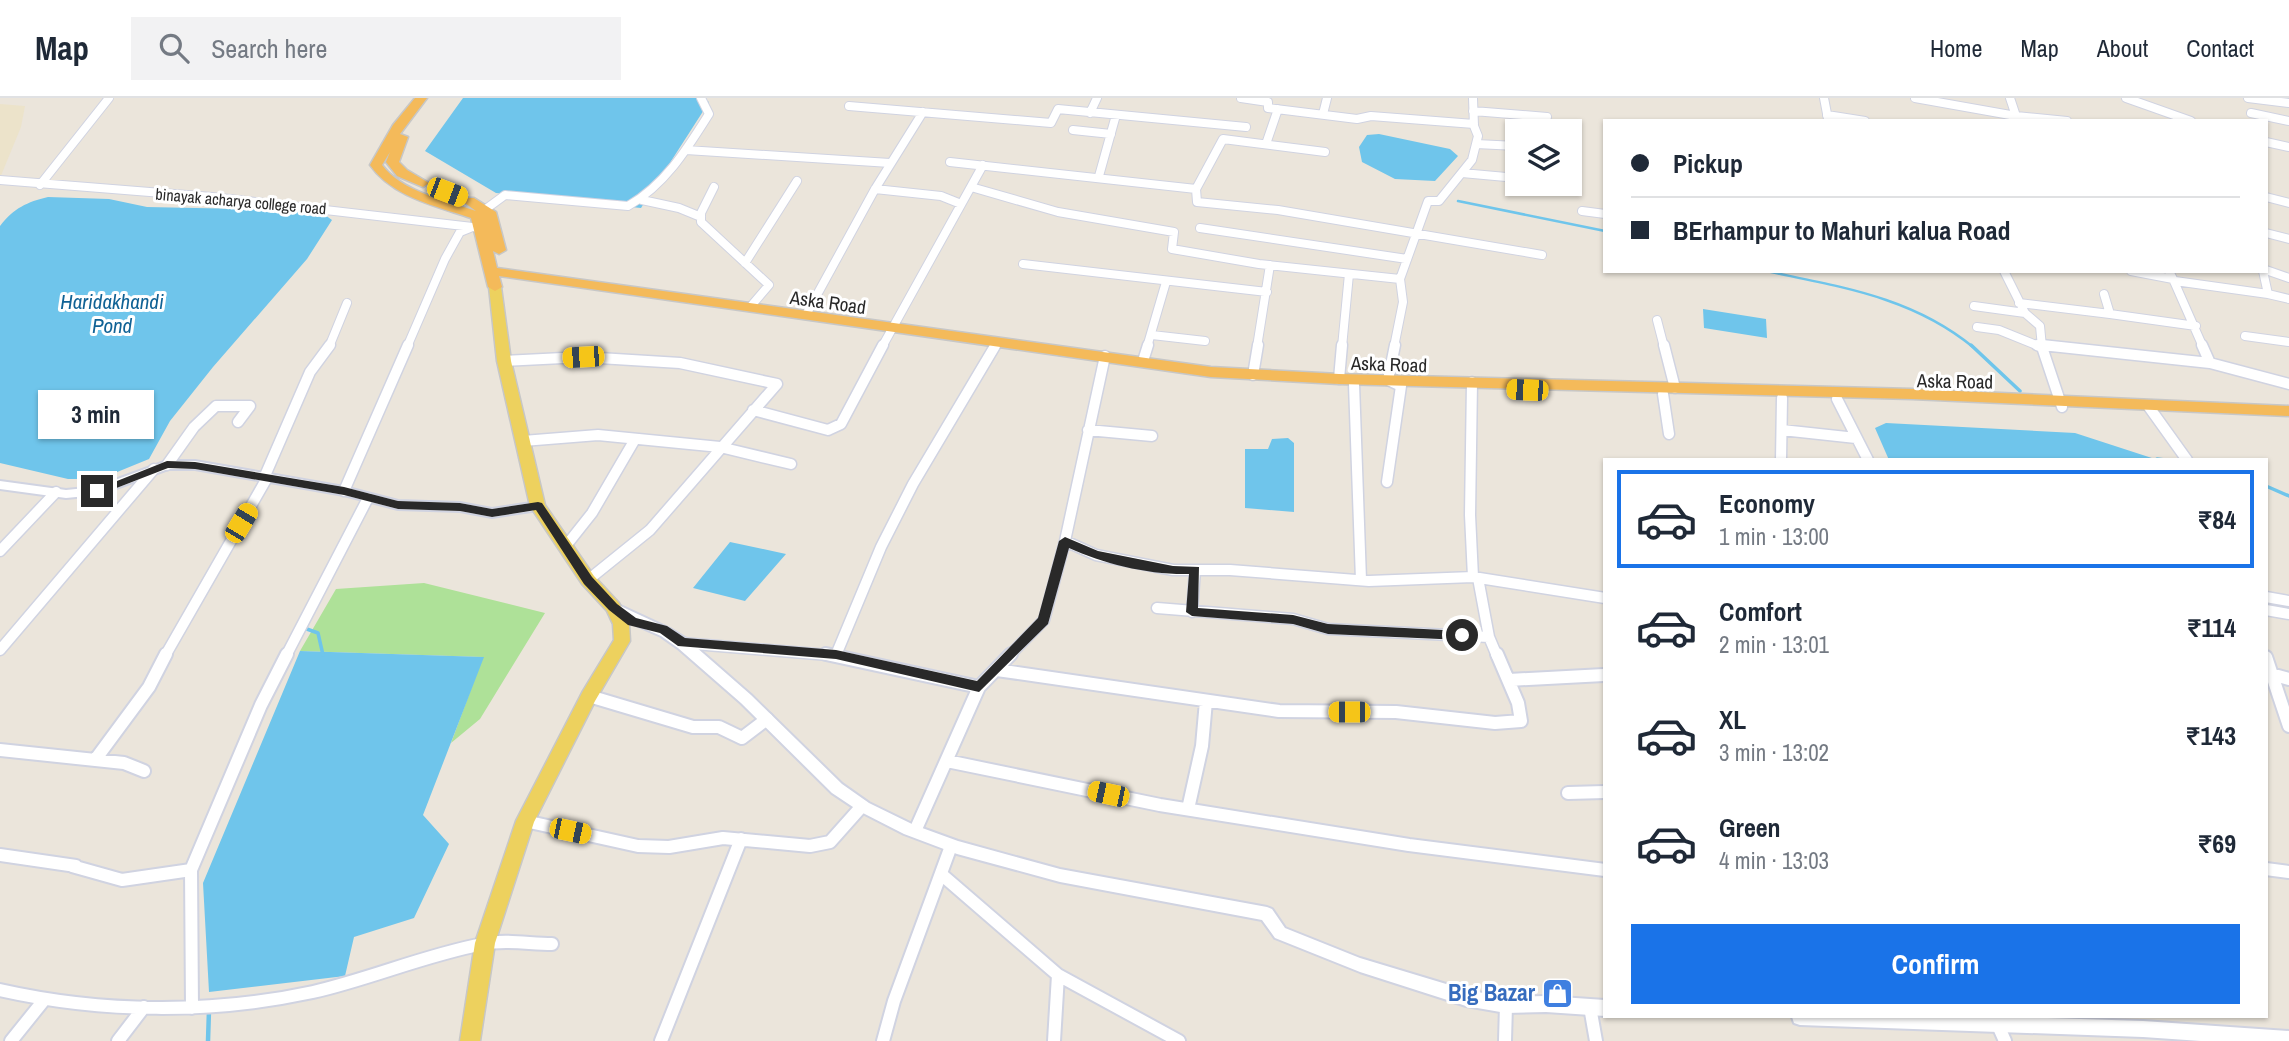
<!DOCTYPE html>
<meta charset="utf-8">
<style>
body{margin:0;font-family:"Archivo Narrow",sans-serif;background:#f2f2f3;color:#1f2937;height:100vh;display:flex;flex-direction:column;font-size:26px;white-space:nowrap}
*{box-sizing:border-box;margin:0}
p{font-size:23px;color:#747a83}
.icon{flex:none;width:38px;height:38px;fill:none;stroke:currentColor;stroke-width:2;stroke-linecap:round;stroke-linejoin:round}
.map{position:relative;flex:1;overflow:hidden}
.panel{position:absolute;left:1603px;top:360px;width:665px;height:560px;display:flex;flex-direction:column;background:#fff;border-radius:0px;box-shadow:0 2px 5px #0004}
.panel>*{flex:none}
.guide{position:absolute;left:1603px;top:21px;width:665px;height:154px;border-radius:0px;box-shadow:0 2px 5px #0004;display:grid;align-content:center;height:154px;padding:0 28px;background:#fff}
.fabs{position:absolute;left:1505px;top:21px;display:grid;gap:14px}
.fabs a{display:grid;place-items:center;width:77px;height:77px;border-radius:0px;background:#fff;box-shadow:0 2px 5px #0004;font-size:35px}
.end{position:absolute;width:32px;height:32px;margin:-16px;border:9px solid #292929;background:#fff;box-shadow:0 0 0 4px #fff}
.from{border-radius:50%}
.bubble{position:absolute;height:49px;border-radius:0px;background:#fff;box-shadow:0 2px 5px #0004;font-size:23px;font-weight:800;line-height:49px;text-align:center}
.car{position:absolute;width:21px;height:42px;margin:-21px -10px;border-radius:9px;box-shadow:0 0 5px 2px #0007;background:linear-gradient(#f5c518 24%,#345 0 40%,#f5c518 0 76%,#345 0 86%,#f5c518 0)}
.guide b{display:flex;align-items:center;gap:24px;height:66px;font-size:26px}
.guide b+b{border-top:2px solid #e0e1e3}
.guide i{width:18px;height:18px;background:#1f2937}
ul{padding:12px 0 0;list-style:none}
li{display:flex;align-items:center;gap:21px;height:98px;margin:0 14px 10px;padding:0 14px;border:4px solid transparent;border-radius:0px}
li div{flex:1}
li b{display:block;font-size:26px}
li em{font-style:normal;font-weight:800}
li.selected{border-color:#1a73e8}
li>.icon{width:63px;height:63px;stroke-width:1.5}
.cta{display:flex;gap:14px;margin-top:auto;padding:14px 28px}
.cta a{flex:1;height:80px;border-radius:0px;background:#1a73e8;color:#fff;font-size:28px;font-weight:800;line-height:80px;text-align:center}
header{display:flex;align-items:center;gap:42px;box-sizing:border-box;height:98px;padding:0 35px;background:#fff;border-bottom:2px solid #e0e1e3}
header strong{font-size:33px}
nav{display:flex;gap:38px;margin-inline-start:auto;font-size:24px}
.search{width:490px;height:63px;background:#f2f2f3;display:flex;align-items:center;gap:18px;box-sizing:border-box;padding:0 24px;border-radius:0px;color:#747a83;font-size:26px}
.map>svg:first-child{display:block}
</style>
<header>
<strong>Map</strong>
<div class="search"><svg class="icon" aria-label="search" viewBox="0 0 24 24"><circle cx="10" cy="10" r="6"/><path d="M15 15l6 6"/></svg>Search here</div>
<nav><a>Home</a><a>Map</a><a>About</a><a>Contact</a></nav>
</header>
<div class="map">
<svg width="2289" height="943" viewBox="0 0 2289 943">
<rect width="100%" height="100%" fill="#ebe5db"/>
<path fill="#ece3ca" d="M0,6L25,8L21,29L0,80Z"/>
<path fill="#aee198" d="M424,485L545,515L480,621L451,645L483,559L300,553L336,491Z"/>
<path fill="#6fc5eb" d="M463,0H701L709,4L641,110L496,95L425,53Z
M1379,36L1450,51L1458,58L1435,83L1395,81L1362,64L1359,49L1367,37Z
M48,99L109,101L147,109L297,112L325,117L332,122L307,161L213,269L170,323L149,361L100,381H68L0,365V128C14,110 27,104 48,99Z
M1703,211L1766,221L1767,240L1704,230Z
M1886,325L2075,335L2158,362H1889L1875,330Z
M1288,340L1294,345V414L1245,410V351H1268L1272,341Z
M730,444L786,456L745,503L693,490Z
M300,553L484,559L423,717L449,746L414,820L354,839L345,878L209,894L203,785Z"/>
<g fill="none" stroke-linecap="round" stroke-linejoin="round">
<path stroke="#6fc5eb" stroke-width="2.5" d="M1458,103L1605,133
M1766,173C1841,189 1912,199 1973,249"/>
<path stroke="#6fc5eb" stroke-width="3.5" d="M1971,247L2020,293
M2157,361L2165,362
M2266,388L2289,398
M304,530L318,535L323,557"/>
<path stroke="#6fc5eb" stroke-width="4.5" d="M208,943L209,912"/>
<defs>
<path id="minor-far2" d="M1241,0L1268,4V10L1357,21L1371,18L1474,26
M1824,0L1828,21
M1915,0L2016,18L2067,23
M2010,0L2016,18
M2126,0L2191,23
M2248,0L2289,5
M849,8L1051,25L1058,11L1246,29
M1473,13L1547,19
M1090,15L1097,0
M2251,15L2289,23
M1323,16L1327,0
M1827,17L1865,23
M1073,32L1111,36
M2266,44L2289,49
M1266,46L1278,11
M1476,46L1517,48
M686,52L890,65
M950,64L1196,91L1197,104L1278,112L1542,157
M1462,75L1517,80
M1099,78L1116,17
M0,82L212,99L481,130
M1570,83H1575
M40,87L109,0
M714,89L701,115V124L769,187L751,208
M971,89L1058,114L1174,134L1172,151L1259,166L1400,181
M875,91L941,98L961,106
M1196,91L1223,41L1325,54
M2266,99L2289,105
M642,102L679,110L701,119
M1582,113L1605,116
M479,116L505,97L628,108C665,87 687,51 709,16L701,0
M1200,130L1407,161
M2266,135L2289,141
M745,165L797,83
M1023,166L1267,194
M2266,172L2289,180
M2004,173L2025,215L2040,228L2042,249
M2131,173L2173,181L2169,173
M2263,173L2268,196L2289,201
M2173,181L2203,249
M2175,183L2268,196
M2104,196L2110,216L2196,228
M2019,205L2110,216
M1974,208L2025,215
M807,215L875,91L923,14
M1657,222L1664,249
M1977,229L1999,232L2041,249
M1152,237L1205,243
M2245,238L2289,244
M329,249L347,205
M407,249L445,161L460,134L470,130
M882,249L983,67
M1147,249L1166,184
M1257,249L1270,167
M1342,249L1349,176
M1394,249L1403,204L1400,181L1428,103H1439L1472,62L1478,38L1474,28L1473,0"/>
<path id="minor-far1" d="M1664,247L1675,290
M2037,247L2042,249L2062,309
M2042,247L2210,265
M2202,247L2210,265L2289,286
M504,263L583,259L680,265L777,286
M1143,263L1148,247
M1253,277L1258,247
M1339,281L1342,247
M1472,284L1470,417L1473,479
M1354,286L1361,482
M1663,296L1669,336
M1837,301L1868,362
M2149,309L2187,362
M753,312L828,332L841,326L883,247
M1088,332L1152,338
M1782,332L1856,340
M523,343L598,337L720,349L791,366
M1781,362L1782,300
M167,367L194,329L216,308H250L238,324
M264,380L310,274L330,247
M1387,384L1401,288L1388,282L1395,247
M344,393L408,247
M1065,443L1096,457L1173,472H1230L1369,483L1473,479L1605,500
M565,449L592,415L634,343
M0,453L56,394
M1478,480L1489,539L1497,558
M588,482L650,432L777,286
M2266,499L2289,503
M1157,510L1293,521L1328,531L1489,539
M2266,512L2289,516
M1192,514L1195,472
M682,545L840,558
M0,552L154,371
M836,557L881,449L913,386L995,248
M165,558L267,380
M286,558L368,400
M1009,558L1044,522L1065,443L1105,258"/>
<path id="minor" d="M826,556L979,589
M2266,559L2289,628
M997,572L1279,613L1396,614L1495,625L1521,623L1518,605L1497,556
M2271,576L2289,581
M1509,582L1604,577
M589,598L693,629H719L742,640L767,621
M0,652L124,665L144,673
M95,662L149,589L166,556
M947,663L1160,707L1409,747L1605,772
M1568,695L1605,694
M1188,711L1202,648L1206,603
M525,723L638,748L669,749L723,740L810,748L830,744L862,708
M915,733L979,589L1011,556
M0,757L76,768
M72,768L122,782L191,772
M2266,771L2289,774
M941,776L1058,877L1179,943
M0,892C102,915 211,916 313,894C370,881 425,857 483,846C504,841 530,846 552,846
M1590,909L1596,943
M192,910L191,772L261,607L287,556
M1997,925L2005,943
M11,943L44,902
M118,943L144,909
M661,943L741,741
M883,943L894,903L951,748
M1054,943L1058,877
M1505,943L1506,907"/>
<path id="tertiary" d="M167,363H195L344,389L398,403L460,405L492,411L538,404L544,408L538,412L492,419L460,413L398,411L344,397L195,371H168L97,397L66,400L0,391V383L66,392L96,389Z
M614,505L670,531L688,542L751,597L842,686L869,705L914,727L958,743L1060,771L1267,809L1272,811L1285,830L1360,860L1466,892L1506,899L1546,898L1605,902V918L1546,914L1506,915L1466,908L1360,874L1275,840L1262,822L1060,784L957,756L904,736L859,713L832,695L741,605L678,550L661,538L618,519L608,510L610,507Z
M1792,919H2019L2143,923L2289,933V943H2201L2143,939L1800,927L1794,925Z"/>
<path id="primary" d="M495,185L501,189L511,263L545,407L594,478L619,505L629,526L630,543L595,603L534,724L495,845L480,943H460L475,845L516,723L583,593L614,542L613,526L607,513L582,486L530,408L497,263L489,189Z"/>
<path id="trunk" d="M415,0H427L400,36L408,39L399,64L407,72L429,85L423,89L397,78L386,64L390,54L382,67C402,94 445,102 476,113L462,103L464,100H474L496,114L506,152L499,156L493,153L497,170L1211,269L1339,276L1912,291L2289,308V318L1912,301L1339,286L1211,279L499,178L502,189L495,193L488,189L471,120C436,108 392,99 370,67L393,27Z"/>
</defs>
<use href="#minor-far2" stroke="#d0d3e1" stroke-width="10"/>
<use href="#minor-far1" stroke="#d0d3e1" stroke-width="13"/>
<use href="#minor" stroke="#d0d3e1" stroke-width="16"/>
<use href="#tertiary" stroke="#d0d3e1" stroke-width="4"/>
<use href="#primary" stroke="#c7c7c7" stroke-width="3"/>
<use href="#trunk" stroke="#c7c7c7" stroke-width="3"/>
<use href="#minor-far2" stroke="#fff" stroke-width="8"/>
<use href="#minor-far1" stroke="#fff" stroke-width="10"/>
<use href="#minor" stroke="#fff" stroke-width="12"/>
<use href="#tertiary" fill="#fff" fill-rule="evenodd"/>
<use href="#primary" fill="#edd15e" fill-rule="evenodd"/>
<use href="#trunk" fill="#f4ba5a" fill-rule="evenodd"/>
</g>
<path fill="#292929" d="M167,363L195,364L344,389L398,403L460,405L492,411L538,404L542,405L592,479L617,506L636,520L667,528L685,540L836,552L977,583L1038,520L1059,443L1065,439L1098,453L1173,468L1199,469L1198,510L1293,517L1328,526L1462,533L1468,537L1462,542L1328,536L1293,526L1192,518L1186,514L1189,476C1149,477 1104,466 1069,450L1048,526L979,594L836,561L678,548L660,535L628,527L609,512L584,486L536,412L492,419L460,413L398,411L344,397L195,371L168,370L101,396L92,393Z"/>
<defs>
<symbol id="shop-square" viewBox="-11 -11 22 22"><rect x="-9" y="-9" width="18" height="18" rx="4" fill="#3f7fe0" stroke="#fff"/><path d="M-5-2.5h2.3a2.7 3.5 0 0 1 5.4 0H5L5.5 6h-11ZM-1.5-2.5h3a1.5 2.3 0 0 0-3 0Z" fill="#fff"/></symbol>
</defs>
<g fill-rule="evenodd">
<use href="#shop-square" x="1540" y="878" width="35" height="35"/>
</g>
<g text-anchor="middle" stroke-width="6" stroke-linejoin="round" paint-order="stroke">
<g font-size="16" fill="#292929" stroke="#fff">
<text transform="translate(241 103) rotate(5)" y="6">binayak acharya college road</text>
</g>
<g font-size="19" fill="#292929" stroke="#fff">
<text transform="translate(828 204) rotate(8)" y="7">Aska Road</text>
<text transform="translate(1389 266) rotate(2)" y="7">Aska Road</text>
<text transform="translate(1955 283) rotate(1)" y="7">Aska Road</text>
</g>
<g font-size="21" font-style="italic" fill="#106295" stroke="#fff">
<text x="112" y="211">Haridakhandi<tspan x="112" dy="24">Pond</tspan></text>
</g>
<g font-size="23" font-weight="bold" fill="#366cbe" stroke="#fff" text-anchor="end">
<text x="1535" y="903">Big Bazar</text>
</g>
</g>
</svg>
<div class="fabs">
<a><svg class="icon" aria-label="layers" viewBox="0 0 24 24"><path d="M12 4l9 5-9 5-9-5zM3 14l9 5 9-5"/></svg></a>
</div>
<i class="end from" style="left:1462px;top:537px"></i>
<i class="end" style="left:97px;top:393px"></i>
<div class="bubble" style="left:38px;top:292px;width:116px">3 min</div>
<i class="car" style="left:447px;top:94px;rotate:111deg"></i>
<i class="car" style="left:583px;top:259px;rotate:267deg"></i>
<i class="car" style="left:1527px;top:292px;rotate:272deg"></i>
<i class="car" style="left:241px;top:425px;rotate:31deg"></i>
<i class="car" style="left:1349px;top:614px;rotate:270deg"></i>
<i class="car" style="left:1108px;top:696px;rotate:282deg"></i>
<i class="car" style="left:570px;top:733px;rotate:102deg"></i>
<div class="guide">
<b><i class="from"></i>Pickup</b>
<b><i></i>BErhampur to Mahuri kalua Road</b>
</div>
<section class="panel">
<ul>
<li class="selected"><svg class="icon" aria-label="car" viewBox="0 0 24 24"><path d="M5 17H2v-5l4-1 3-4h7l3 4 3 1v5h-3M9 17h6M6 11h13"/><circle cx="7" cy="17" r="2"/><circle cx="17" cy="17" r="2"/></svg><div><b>Economy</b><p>1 min · 13:00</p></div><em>₹84</em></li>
<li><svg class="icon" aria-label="car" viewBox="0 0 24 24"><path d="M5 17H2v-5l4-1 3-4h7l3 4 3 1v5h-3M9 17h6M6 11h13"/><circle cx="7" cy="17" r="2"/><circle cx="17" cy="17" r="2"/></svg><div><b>Comfort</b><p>2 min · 13:01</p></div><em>₹114</em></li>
<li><svg class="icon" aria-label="car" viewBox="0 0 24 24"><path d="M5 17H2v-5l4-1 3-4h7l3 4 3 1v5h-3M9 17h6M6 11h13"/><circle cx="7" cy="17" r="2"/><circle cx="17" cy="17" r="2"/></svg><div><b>XL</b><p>3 min · 13:02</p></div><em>₹143</em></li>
<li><svg class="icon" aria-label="car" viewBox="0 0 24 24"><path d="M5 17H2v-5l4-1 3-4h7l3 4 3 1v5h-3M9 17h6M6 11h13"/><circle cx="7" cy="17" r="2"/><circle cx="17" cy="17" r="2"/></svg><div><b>Green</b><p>4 min · 13:03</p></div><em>₹69</em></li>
</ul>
<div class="cta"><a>Confirm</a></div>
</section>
</div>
